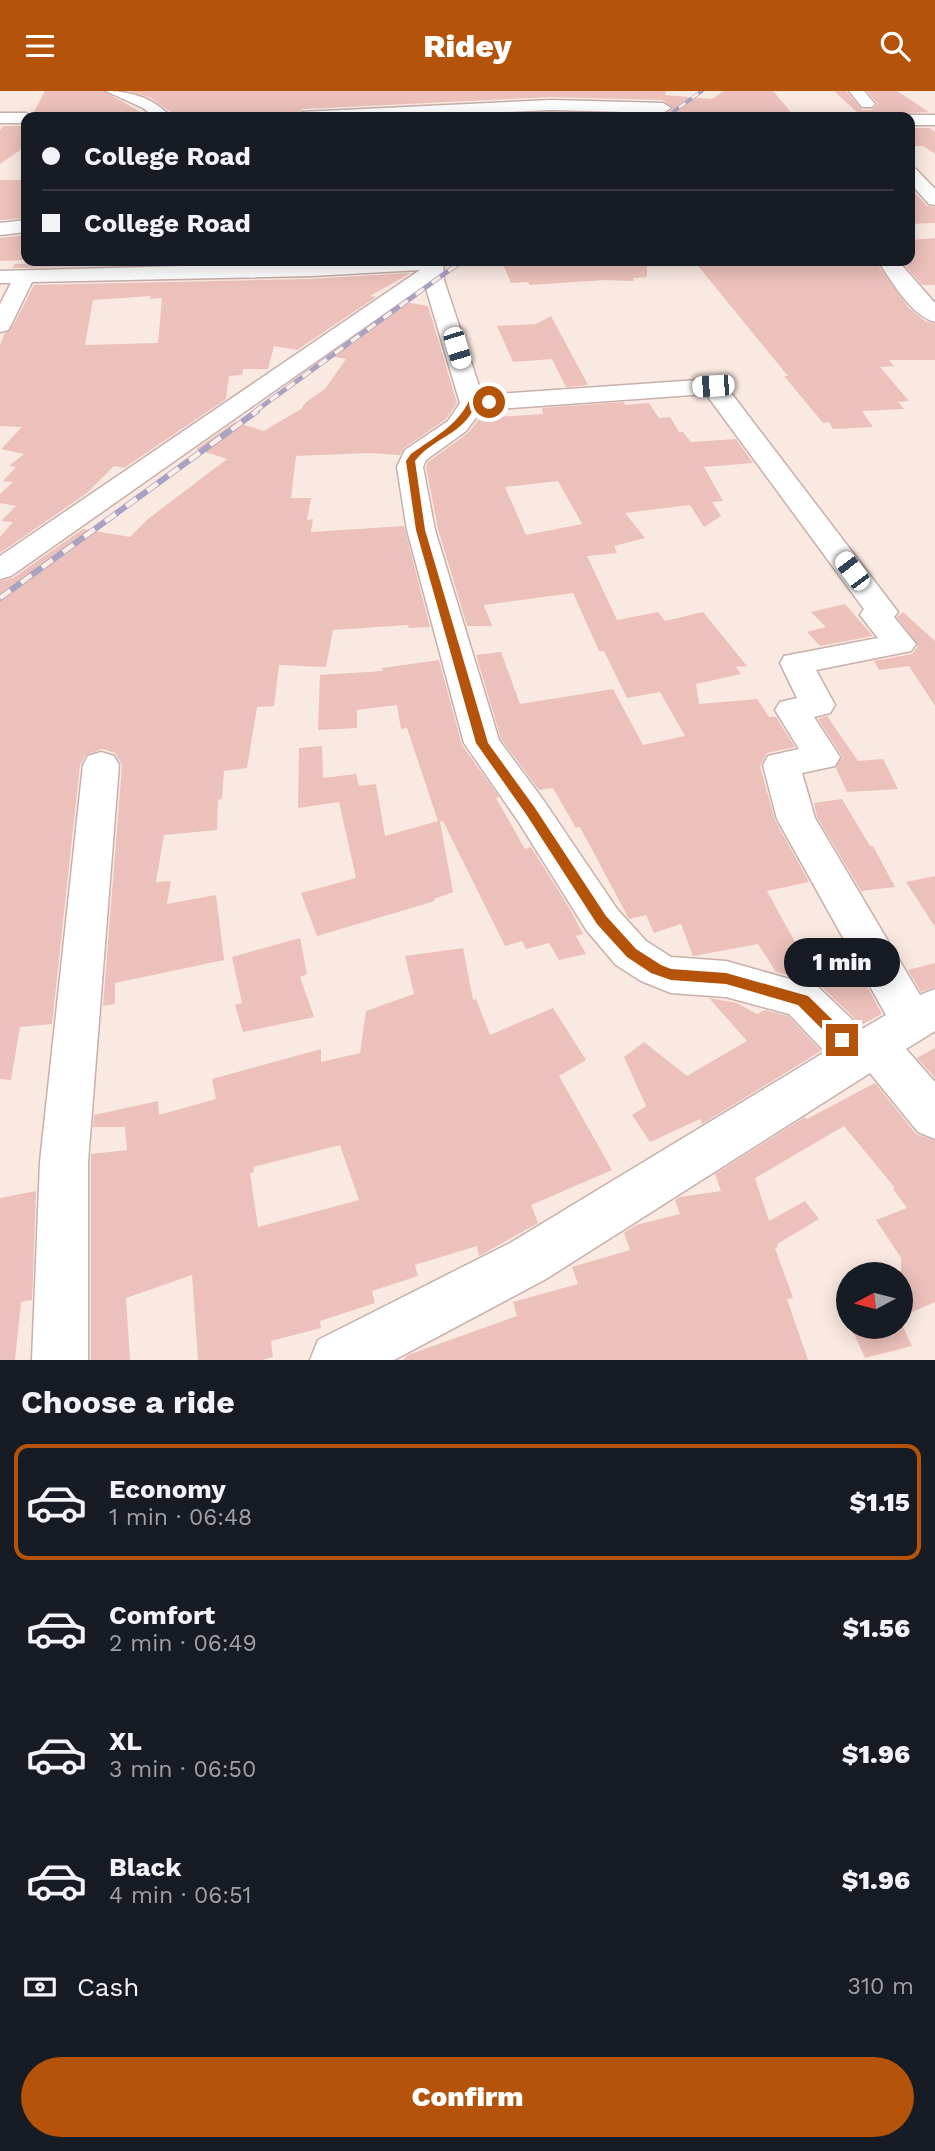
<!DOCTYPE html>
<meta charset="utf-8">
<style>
body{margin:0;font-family:"Work Sans",sans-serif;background:#242831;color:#f1f3f6;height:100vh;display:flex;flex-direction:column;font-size:26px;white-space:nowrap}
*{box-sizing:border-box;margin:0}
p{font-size:23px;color:#9ea1a6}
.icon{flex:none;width:38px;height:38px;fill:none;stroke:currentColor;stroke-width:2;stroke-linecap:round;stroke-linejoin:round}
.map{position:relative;height:1269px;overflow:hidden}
.sheet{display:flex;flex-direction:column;background:#171b24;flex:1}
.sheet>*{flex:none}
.banner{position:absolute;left:21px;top:21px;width:894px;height:154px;border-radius:14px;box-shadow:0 4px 18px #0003;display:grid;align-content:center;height:154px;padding:0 21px;background:#171b24}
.needle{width:46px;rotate:263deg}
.tools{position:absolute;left:836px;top:1171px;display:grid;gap:14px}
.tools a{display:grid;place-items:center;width:77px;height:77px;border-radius:50%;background:#171b24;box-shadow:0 4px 18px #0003;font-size:35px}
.end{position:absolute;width:32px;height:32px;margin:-16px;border:9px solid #b45309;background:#fff;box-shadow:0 0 0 4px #fff}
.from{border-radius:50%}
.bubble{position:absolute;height:49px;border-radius:24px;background:#171b24;box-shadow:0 4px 18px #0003;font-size:23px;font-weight:800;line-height:49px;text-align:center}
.car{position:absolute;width:21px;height:42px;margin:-21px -10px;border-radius:9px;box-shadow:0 0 5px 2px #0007;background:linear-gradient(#fff 24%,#345 0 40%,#fff 0 76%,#345 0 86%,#fff 0)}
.banner b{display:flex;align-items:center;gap:24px;height:66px;font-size:26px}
.banner b+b{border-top:2px solid #363941}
.banner i{width:18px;height:18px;background:#f1f3f6}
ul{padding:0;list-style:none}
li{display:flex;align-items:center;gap:21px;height:116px;margin:0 14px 10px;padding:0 7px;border:4px solid transparent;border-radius:14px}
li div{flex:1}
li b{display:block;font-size:26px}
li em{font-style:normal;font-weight:800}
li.current{border-color:#b45309}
li>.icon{width:63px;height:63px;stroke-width:1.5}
h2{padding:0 21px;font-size:32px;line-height:84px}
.pay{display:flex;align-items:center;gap:18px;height:77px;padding:0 21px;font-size:26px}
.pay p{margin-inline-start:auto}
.button{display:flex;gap:14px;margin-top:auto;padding:14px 21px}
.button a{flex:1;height:80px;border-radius:42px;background:#b45309;color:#fff;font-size:28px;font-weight:800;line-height:80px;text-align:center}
header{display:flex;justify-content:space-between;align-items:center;height:91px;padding:0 21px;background:#b45309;color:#fff;font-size:32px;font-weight:800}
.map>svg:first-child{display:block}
</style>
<header><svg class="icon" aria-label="menu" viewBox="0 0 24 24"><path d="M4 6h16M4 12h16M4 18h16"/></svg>Ridey<svg class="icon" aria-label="search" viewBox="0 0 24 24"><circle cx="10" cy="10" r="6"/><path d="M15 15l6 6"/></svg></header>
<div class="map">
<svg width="935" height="1269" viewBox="0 0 935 1269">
<rect width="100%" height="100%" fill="#f9e9e1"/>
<path fill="#ecc1bb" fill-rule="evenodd" d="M45,0H104L149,26L35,25L33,23Z
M130,0H666L665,4L712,8L724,0H773L795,26L706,23L704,26H446L551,22L663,25L673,18L663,9L551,6L302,18L292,26H178L151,7Z
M834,0H846L862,19H872L878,13L867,0H897L929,21L909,22L901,26H862Z
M3,35H26V55L0,73V39Z
M910,37H930L935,41V63L923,55H910Z
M0,89H26V127L0,129Z
M910,101H914L927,115L935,116V132L910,133Z
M26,144V169L0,170V147Z
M935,147V194H922L901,170H910V149Z
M87,170H230V171L12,177L15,173Z
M647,170V186L633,187L634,190L605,189L530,194L528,191L511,192L502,171Z
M694,170H875L908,216L925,230L935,233V269H889L894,275L880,276L909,310L898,311L904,318L862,320L873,336L833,338L829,331L823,332L784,285H788Z
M411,182L370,205L376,206L297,259L274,255L268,278H243L242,284L229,285L226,308L124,377L114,375L87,402L0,462V446L13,431L1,430L16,415L0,412V403L13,391L3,390L16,376L9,375L24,363L1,358L22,336L0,335V254L5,242L13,235L34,194L311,188ZM151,205L150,208L162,207L158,252L85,254L93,209Z
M405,211L428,215L457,312L446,328L404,357L400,364L369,362L296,365L291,407H311L307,429L313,428L311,441L404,435L430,536L409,537L408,534L333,539L326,576L279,574L274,615L257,616L247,677L224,680L222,708L218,709L217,739L164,744L156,791L171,790L167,813L216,804L224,869L115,892V913L103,915L122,674L115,662L102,658L86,664L80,674L52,933L20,936L11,989L0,988V490L13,487L83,438L130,446L148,428L227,368L196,358L235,331L264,340L301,318L306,311L325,298L346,268L329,265Z
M551,225L573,266L588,294L566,296L552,268L513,271L497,235L536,233Z
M624,311L625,314L649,312L659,327L670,326L679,341H683L691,351L736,348L753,372L704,376L723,410L712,411L721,425L704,436L690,414L625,422L645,447L614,455L617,462L587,465L617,529L658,521L665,530L703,521L747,575L736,576L741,583L696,593L699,613L757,608L769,626H776L795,656L767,662L760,675L775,729L809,791L767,800L802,864L845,855L882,923L861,934L820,894L776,881L758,853L693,865L681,833L654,842L646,824L629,828L580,736L576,737L553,697L539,699L501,648L476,564L501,561L520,613L613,598L643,654L685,645L660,601L627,607L604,560H599L573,502L484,514L492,535H467L438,438L426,376L428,371L468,342L480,327L543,323L542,317ZM558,390L582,433L526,444L505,396Z
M845,513L873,545L820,555L807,541L826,536L811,521Z
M903,521L935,550V615L909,575L879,579L874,570L912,563L918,555L897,526Z
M439,569L462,654L499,706L496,707L525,758L531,756L570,818L583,843L576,845L586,863L559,869L549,852L526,858L522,850L505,855L443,730L440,731L453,801L434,808L435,810L317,845L301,802L356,787L339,711L298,717L299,657L322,655L323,687L356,683L359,695L376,693L385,745L438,730L407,637L401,638L397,614L357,619V637L318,639L320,584L383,580L382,577Z
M827,625L858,670L883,668L898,698L847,701L836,677L842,665L818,628Z
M842,708L870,755H873L895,796L861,800L817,726L814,712Z
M935,785V836L906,791Z
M300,847L307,883L300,886L314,926L243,941L235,914L242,912L232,866Z
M463,857L473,909L476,908L490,944L553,917L586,969L559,985L612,1079L531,1114L538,1132L479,1165L477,1155L415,1174L418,1185L372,1200L375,1212L320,1230L321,1237L271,1250L273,1266L262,1269H198L192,1184L126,1207L130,1269H91V1063L127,1059L125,1036H93L94,1024L158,1010L159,1024L216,1008L212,988L321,958V971L360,962L366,920L414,903L405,865ZM340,1054L359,1109L258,1136L250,1082L254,1081L253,1076Z
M935,872V896L921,901L908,879Z
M709,907L737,912L757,923L765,919L788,925L821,960L702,1033L700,1028L650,1051L632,1024L646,1015L624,966L644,951L687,985L747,950Z
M935,957V987L917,967Z
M875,992L916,1043L935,1050V1211L901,1226V1167L876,1129L907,1117L893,1098L895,1097L844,1035L755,1087L769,1130L805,1110L819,1128L777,1153L778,1156L775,1157L793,1207L787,1208L808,1269H403L408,1264L517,1225L513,1211L578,1193L572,1176L630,1159L624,1142L636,1134L680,1123L675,1109L680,1106L721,1100L715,1083L805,1026L807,1028Z
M36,1100L32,1209L21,1211L15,1269H0V1107Z
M851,1236H903L912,1255L865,1267Z"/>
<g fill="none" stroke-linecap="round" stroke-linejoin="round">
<defs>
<path id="minor" d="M106,0C130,0 154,7 171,26H154L143,17Z
M849,0H864L875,13L872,16H862Z
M551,9L663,12L671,17L663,22L551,19L392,26H294L302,21Z
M0,22H26L33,26H26V32H0Z
M910,24H935V34H910V26H904Z
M910,77L916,78L935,98V114L929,113L910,92Z
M26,129V141L0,144V132Z
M366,170H443L444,189L482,304L713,288L722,290L898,521L894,526L916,553L911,560L816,579L835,614L830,622L814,626L840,666L835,675L802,682L815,727L920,904L935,898V940L906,958L935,991V1048L918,1041L870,982L546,1188L394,1269H310L318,1249L510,1152L825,961L789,923L726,906L671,902L641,890L616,874L587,840L518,730L464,652L407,439L397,376L405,359L448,330L460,312L425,194L11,485L0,488V465L420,179L311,185L32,191L11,234L8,239L0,241V213L11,192H0V180ZM706,303L864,518L860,524L878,547L784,565L780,572L797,607L780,611L775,619L799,658L768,665L763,674L777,728L886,924L862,938L818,896L726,870L671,866L646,850L617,818L544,710L499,649L435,439L423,376L426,369L466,340L482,319Z
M878,170H898L935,212V231C911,225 891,189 878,170Z
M101,661L114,665L119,674L88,1071V1269H32L40,1071L83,674L88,665Z"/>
</defs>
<use href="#minor" stroke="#c8afaa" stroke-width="3"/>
<use href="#minor" fill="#fff" fill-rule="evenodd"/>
<defs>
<path id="rail-far2" d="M666,26L702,0"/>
<path id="rail-far1" d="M254,321L462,170"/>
<path id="rail" d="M0,507L257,320"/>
</defs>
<use href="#rail-far2" stroke="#aaa2c1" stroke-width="3.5"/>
<use href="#rail-far1" stroke="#aaa2c1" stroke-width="5"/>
<use href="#rail" stroke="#aaa2c1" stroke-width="6"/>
<use href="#rail-far2" stroke="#fdeee7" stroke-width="2.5" stroke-dasharray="8" stroke-linecap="butt"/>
<use href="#rail-far1" stroke="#fdeee7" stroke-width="3.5" stroke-dasharray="10" stroke-linecap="butt"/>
<use href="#rail" stroke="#fdeee7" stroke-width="4.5" stroke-dasharray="13" stroke-linecap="butt"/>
</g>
<path fill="#b45309" d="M489,308L492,312L475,314C465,343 432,347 415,370L425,439L488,652L535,717L606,825L636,858L661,874L671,878L726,882L808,905L848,944L850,949L848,953H837L798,914L726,893L671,889L651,882L627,866L597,833L526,723L476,652L416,439L406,370L411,363C433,347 457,335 469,310Z"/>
</svg>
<div class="tools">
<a><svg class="needle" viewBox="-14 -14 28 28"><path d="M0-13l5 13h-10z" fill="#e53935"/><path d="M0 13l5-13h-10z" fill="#9ea1a6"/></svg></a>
</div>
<i class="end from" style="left:489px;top:311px"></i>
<i class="end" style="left:842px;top:949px"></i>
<div class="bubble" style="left:784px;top:847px;width:116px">1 min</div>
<i class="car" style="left:457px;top:257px;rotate:163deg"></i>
<i class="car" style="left:713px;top:295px;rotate:266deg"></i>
<i class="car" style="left:852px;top:480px;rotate:323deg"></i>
<div class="banner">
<b><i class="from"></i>College Road</b>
<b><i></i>College Road</b>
</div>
</div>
<section class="sheet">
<h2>Choose a ride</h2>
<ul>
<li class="current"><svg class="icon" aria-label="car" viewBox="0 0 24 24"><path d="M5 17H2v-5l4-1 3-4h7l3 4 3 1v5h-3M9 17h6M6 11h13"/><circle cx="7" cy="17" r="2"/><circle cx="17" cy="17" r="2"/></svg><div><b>Economy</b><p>1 min · 06:48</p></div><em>$1.15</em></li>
<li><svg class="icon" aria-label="car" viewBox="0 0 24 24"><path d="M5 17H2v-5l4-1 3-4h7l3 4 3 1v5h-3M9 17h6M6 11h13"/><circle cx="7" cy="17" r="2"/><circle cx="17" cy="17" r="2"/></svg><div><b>Comfort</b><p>2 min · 06:49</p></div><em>$1.56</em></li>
<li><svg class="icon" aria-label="car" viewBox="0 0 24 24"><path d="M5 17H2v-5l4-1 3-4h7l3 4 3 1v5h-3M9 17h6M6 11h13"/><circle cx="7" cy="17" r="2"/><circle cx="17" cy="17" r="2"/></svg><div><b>XL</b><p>3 min · 06:50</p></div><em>$1.96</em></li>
<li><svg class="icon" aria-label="car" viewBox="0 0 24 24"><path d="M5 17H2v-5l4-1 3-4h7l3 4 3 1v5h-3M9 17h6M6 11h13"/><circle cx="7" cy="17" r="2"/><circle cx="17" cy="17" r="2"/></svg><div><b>Black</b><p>4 min · 06:51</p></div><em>$1.96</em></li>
</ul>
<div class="pay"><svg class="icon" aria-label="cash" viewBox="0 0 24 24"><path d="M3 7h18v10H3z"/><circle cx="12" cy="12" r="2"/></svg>Cash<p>310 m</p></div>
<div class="button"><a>Confirm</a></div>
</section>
